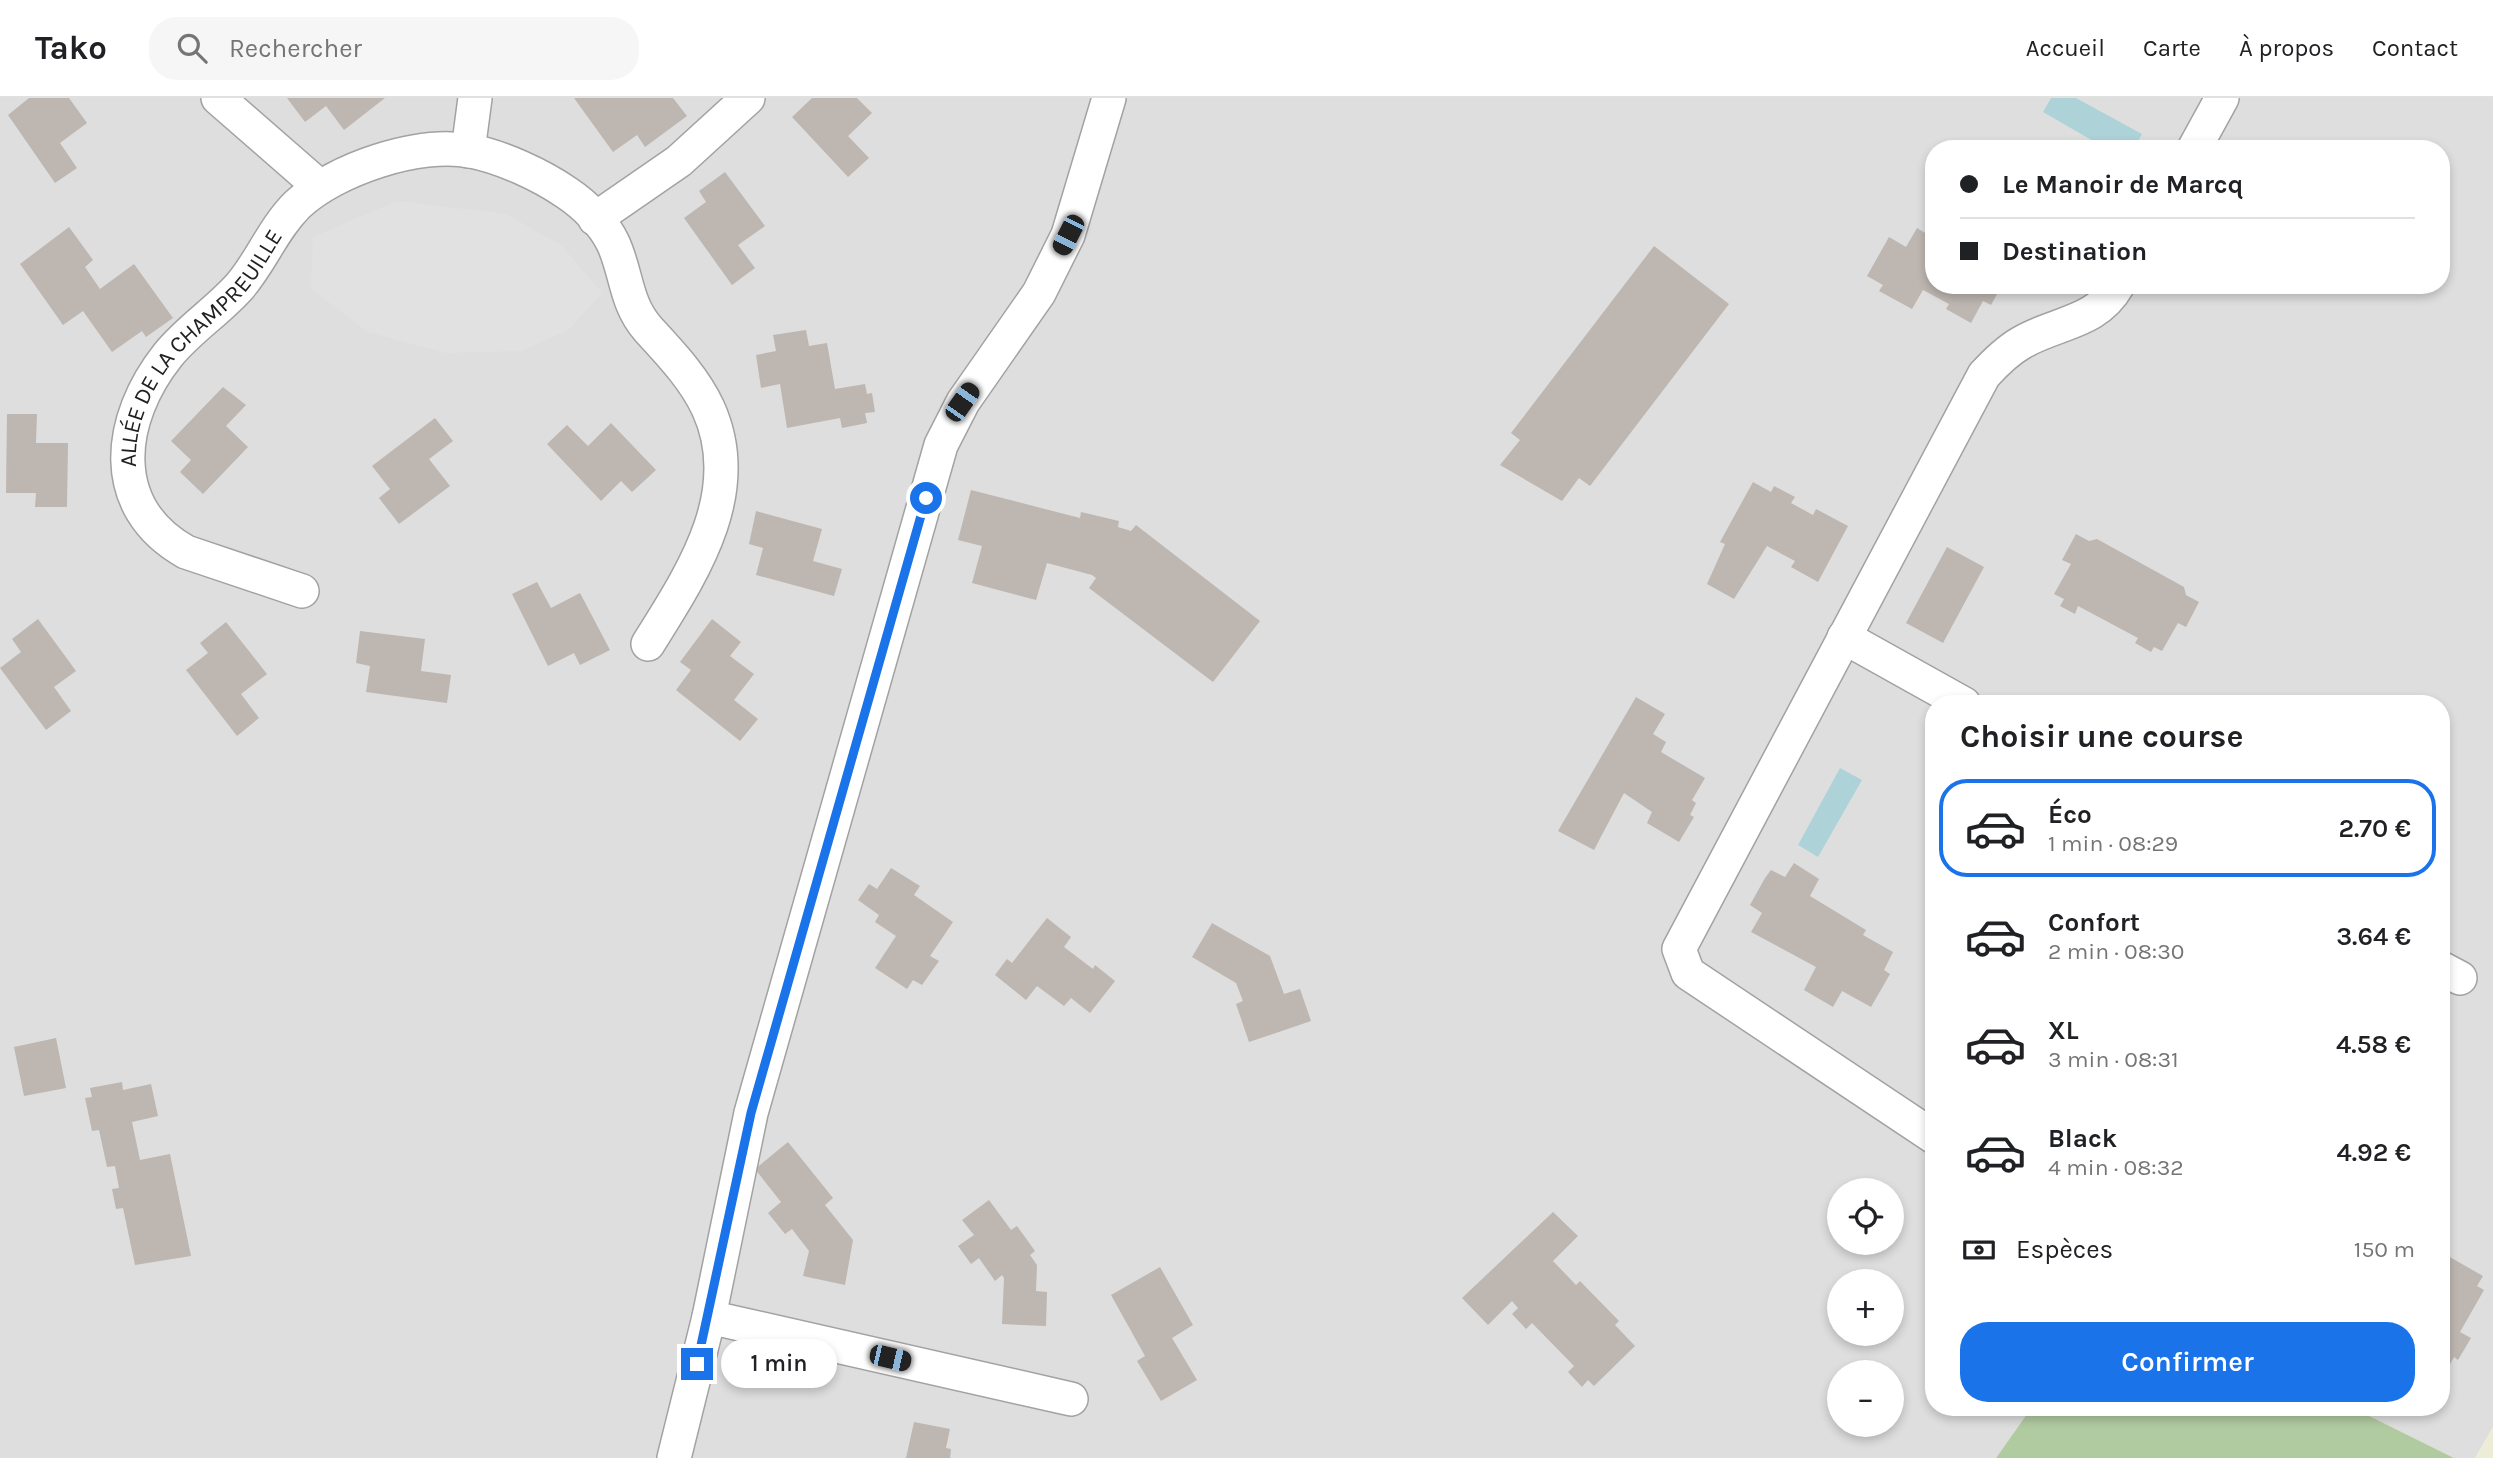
<!DOCTYPE html>
<html lang="fr">
<meta charset="utf-8">
<style>
body{margin:0;font-family:Karla,sans-serif;background:#f6f6f6;color:#202124;height:100vh;display:flex;flex-direction:column;font-size:26px;white-space:nowrap}
*{box-sizing:border-box;margin:0}
p{font-size:23px;color:#757577}
.icon{flex:none;width:38px;height:38px;fill:none;stroke:currentColor;stroke-width:2;stroke-linecap:round;stroke-linejoin:round}
.map{position:relative;flex:1;overflow:hidden}
.panel{position:absolute;left:1925px;top:597px;width:525px;height:721px;display:flex;flex-direction:column;background:#fff;border-radius:28px;box-shadow:0 4px 10px #0003}
.panel>*{flex:none}
.guide{position:absolute;left:1925px;top:42px;width:525px;height:154px;border-radius:28px;box-shadow:0 4px 10px #0003;display:grid;align-content:center;height:154px;padding:0 35px;background:#fff}
.tools{position:absolute;left:1827px;top:1080px;display:grid;gap:14px}
.tools a{display:grid;place-items:center;width:77px;height:77px;border-radius:50%;background:#fff;box-shadow:0 4px 10px #0003;font-size:35px}
.end{position:absolute;width:32px;height:32px;margin:-16px;border:9px solid #1a73e8;background:#fff;box-shadow:0 0 0 4px #fff}
.from{border-radius:50%}
.bubble{position:absolute;height:49px;border-radius:24px;background:#fff;box-shadow:0 4px 10px #0003;font-size:23px;font-weight:600;line-height:49px;text-align:center}
.car{position:absolute;width:21px;height:42px;margin:-21px -10px;border-radius:9px;box-shadow:0 0 5px 2px #0007;background:linear-gradient(#222 24%,#8ab4d8 0 40%,#222 0 76%,#8ab4d8 0 86%,#222 0)}
.guide b{display:flex;align-items:center;gap:24px;height:66px;font-size:26px}
.guide b+b{border-top:2px solid #e0e0e0}
.guide i{width:18px;height:18px;background:#202124}
ul{padding:0;list-style:none}
li{display:flex;align-items:center;gap:21px;height:98px;margin:0 14px 10px;padding:0 21px;border:4px solid transparent;border-radius:28px}
li div{flex:1}
li b{display:block;font-size:26px}
li em{font-style:normal;font-weight:600}
li.active{border-color:#1a73e8}
li>.icon{width:63px;height:63px;stroke-width:1.5}
h2{padding:0 35px;font-size:32px;line-height:84px}
.pay{display:flex;align-items:center;gap:18px;height:77px;padding:0 35px;font-size:26px}
.pay p{margin-inline-start:auto}
.button{display:flex;gap:14px;margin-top:auto;padding:14px 35px}
.button a{flex:1;height:80px;border-radius:28px;background:#1a73e8;color:#fff;font-size:28px;font-weight:600;line-height:80px;text-align:center}
header{display:flex;align-items:center;gap:42px;box-sizing:border-box;height:98px;padding:0 35px;background:#fff;border-bottom:2px solid #e0e0e0}
header strong{font-size:33px}
nav{display:flex;gap:38px;margin-inline-start:auto;font-size:24px}
.search{width:490px;height:63px;background:#f6f6f6;display:flex;align-items:center;gap:18px;box-sizing:border-box;padding:0 24px;border-radius:28px;color:#757577;font-size:26px}
.map>svg:first-child{display:block}
</style>
<header>
<strong>Tako</strong>
<div class="search"><svg class="icon" aria-label="search" viewBox="0 0 24 24"><circle cx="10" cy="10" r="6"/><path d="M15 15l6 6"/></svg>Rechercher</div>
<nav><a>Accueil</a><a>Carte</a><a>À propos</a><a>Contact</a></nav>
</header>
<div class="map">
<svg width="2493" height="1360" viewBox="0 0 2493 1360">
<rect width="100%" height="100%" fill="#f0ede8"/>
<path fill="#dfdede" fill-rule="evenodd" d="M0,0H2493V1329L2475,1360H2454L2351,1309H2441V606H1934V1309H2032L1996,1360H0ZM1934,51H2441V187H1934ZM1839,1092H1892V1144H1839ZM1839,1183H1892V1236H1839ZM1839,1274H1892V1326H1839Z"/>
<path fill="#edecd6" d="M2493,1329V1360H2475Z"/>
<path fill="#b1cba1" d="M2032,1309H2351L2454,1360H1996Z"/>
<path fill="#e1e1e1" d="M397,103L506,116L562,148L602,195L568,232L521,253L446,255L368,234L311,191L313,139Z"/>
<path fill="#add3d9" d="M2051,0H2076L2142,36L2134,51H2107L2043,14Z
M1840,670L1862,682L1818,759L1798,747Z"/>
<path fill="#bdb6b1" d="M29,0H69L87,25L60,45L77,70L55,85L8,17Z
M287,0H385L344,32L326,8L305,24Z
M574,0H673L687,18L645,49L637,37L613,54Z
M812,0H857L872,15L848,38L869,60L848,79L792,19Z
M725,74L765,128L738,147L755,170L732,187L684,120L706,104L699,93Z
M1934,124V187H2002L1991,207L1983,203L1971,225L1946,211L1949,206L1923,192L1912,211L1879,193L1883,187L1867,178L1889,139L1906,149L1917,130L1927,136Z
M69,129L93,162L85,169L100,191L134,166L173,220L146,239L142,233L112,254L83,213L63,227L20,166Z
M1654,148L1729,206L1590,388L1579,380L1562,403L1500,367L1520,342L1511,335Z
M806,232L809,248L827,245L835,291L865,286L867,296L872,295L875,314L865,315L867,325L842,330L840,320L787,330L780,286L761,290L756,257L776,253L773,237Z
M223,289L246,307L226,328L248,349L203,396L180,374L191,362L171,343Z
M7,316H37L36,345H68L67,409H35L36,395H6Z
M435,320L453,343L429,361L450,388L399,426L379,400L390,391L372,368Z
M611,325L656,372L632,394L621,383L601,403L547,346L567,327L588,348Z
M1753,384L1771,394L1774,388L1795,399L1791,405L1813,417L1816,411L1848,428L1818,484L1791,469L1795,463L1767,448L1734,501L1707,486L1725,446L1720,444Z
M971,392L1080,420L1081,414L1119,423L1118,429L1131,433L1136,427L1260,523L1213,584L1089,490L1096,480L1092,477L1047,465L1036,502L972,485L982,448L958,442Z
M756,413L822,431L813,463L842,471L834,498L756,477L763,450L749,446Z
M2076,436L2089,443L2097,441L2184,489L2186,497L2199,504L2186,529L2178,525L2162,553L2154,549L2151,554L2135,545L2138,540L2078,508L2075,516L2060,508L2064,501L2054,496L2071,466L2062,462Z
M1947,449L1984,469L1943,545L1906,525Z
M537,484L551,510L580,495L610,552L580,567L574,555L548,568L512,496Z
M38,521L76,573L54,589L71,613L46,632L0,570L21,554L12,541Z
M712,521L741,544L730,558L754,576L734,602L758,621L740,643L676,592L691,572L680,564Z
M226,524L267,576L241,596L259,620L237,638L186,572L208,555L200,545Z
M360,533L425,541L421,573L451,577L447,605L366,594L370,568L356,565Z
M1636,599L1665,616L1653,636L1666,644L1661,654L1705,680L1692,702L1696,705L1690,717L1694,719L1679,744L1647,725L1652,714L1624,695L1594,752L1558,733Z
M1794,765L1819,781L1810,798L1866,832L1863,837L1893,854L1884,872L1890,876L1871,909L1842,893L1833,909L1804,892L1816,869L1751,834L1762,815L1750,807L1765,780L1771,772L1785,779Z
M891,770L920,788L914,797L953,824L930,858L939,863L922,887L913,882L907,891L875,870L896,838L875,824L879,817L858,802L869,786L877,791Z
M1047,820L1071,839L1064,849L1093,871L1095,867L1115,883L1090,915L1071,900L1064,908L1037,888L1026,902L995,877L1007,861L1012,865Z
M1212,825L1270,858L1284,896L1300,891L1311,923L1249,944L1236,906L1243,903L1236,885L1192,859Z
M56,940L66,990L24,998L14,949Z
M122,984L123,992L151,986L158,1018L132,1024L140,1062L170,1056L191,1158L135,1167L123,1110L116,1111L112,1091L119,1090L115,1068L107,1069L99,1032L92,1033L85,1000L92,999L90,990Z
M788,1044L833,1100L825,1107L853,1142L845,1187L803,1178L809,1153L792,1131L785,1136L768,1115L781,1104L755,1071Z
M989,1102L1011,1132L1017,1128L1035,1153L1030,1157L1037,1167L1036,1193L1047,1194L1046,1228L1002,1226L1004,1180L1002,1177L995,1183L979,1160L971,1166L958,1148L974,1137L962,1122Z
M1553,1114L1578,1138L1553,1163L1576,1187L1580,1183L1619,1223L1615,1227L1635,1248L1594,1288L1588,1282L1582,1289L1568,1274L1574,1268L1532,1225L1526,1231L1512,1216L1518,1210L1512,1203L1488,1227L1462,1200Z
M2441,1154L2483,1178L2477,1188L2484,1192L2460,1234L2471,1240L2458,1262L2454,1259L2441,1283Z
M1160,1169L1193,1227L1172,1240L1197,1282L1161,1303L1137,1263L1145,1258L1111,1197Z
M914,1324L950,1331L946,1350L951,1351L950,1360H906Z"/>
<g fill="none" stroke-linecap="round" stroke-linejoin="round">
<defs>
<g id="minor">
<path d="M218,0L320,89"/>
<path d="M2194,51L2222,0"/>
<path d="M468,53L475,0"/>
<path d="M595,121L679,63L748,0"/>
<path id="s1" d="M302,493L186,454C106,409 117,321 168,257C189,231 218,213 240,188C262,162 273,131 297,107C335,71 419,43 471,53C502,59 541,77 567,95C585,107 604,126 613,145C627,175 625,205 648,231C670,255 694,280 708,310C747,395 691,477 648,546"/>
<path d="M1844,539L1964,606"/>
<path d="M2441,870L2460,880"/>
<path d="M1934,1039L1688,875L1679,851L1984,277C1995,265 2007,253 2021,245C2056,224 2096,226 2118,187"/>
<path d="M709,1219L1071,1301"/>
<path d="M674,1360L709,1219L751,1015L941,347L963,304L1039,195L1068,137L1109,0"/>
</g>
</defs>
<use href="#minor" stroke="#a2a2a2" stroke-width="36"/>
<use href="#minor" stroke="#fff" stroke-width="33"/>
</g>
<g fill="none" stroke-linecap="round" stroke-linejoin="round">
<path stroke="#1a73e8" stroke-width="9" d="M697,1266L751,1015L926,400"/>
</g>
<g text-anchor="middle" stroke-width="5" stroke-linejoin="round" paint-order="stroke">
<g font-size="23" fill="#212121" stroke="#fff">
<text dy="8" stroke="none"><textPath href="#s1" startOffset="373">ALLÉE DE LA CHAMPREUILLE</textPath></text>
</g>
</g>
</svg>
<div class="tools">
<a><svg class="icon" aria-label="locate" viewBox="0 0 24 24"><circle cx="12" cy="12" r="6"/><path d="M12 2v4M12 18v4M2 12h4M18 12h4"/></svg></a>
<a>+</a>
<a>−</a>
</div>
<i class="end from" style="left:926px;top:400px"></i>
<i class="end" style="left:697px;top:1266px"></i>
<div class="bubble" style="left:721px;top:1241px;width:116px">1 min</div>
<i class="car" style="left:1068px;top:137px;rotate:207deg"></i>
<i class="car" style="left:962px;top:304px;rotate:35deg"></i>
<i class="car" style="left:890px;top:1260px;rotate:103deg"></i>
<div class="guide">
<b><i class="from"></i>Le Manoir de Marcq</b>
<b><i></i>Destination</b>
</div>
<section class="panel">
<h2>Choisir une course</h2>
<ul>
<li class="active"><svg class="icon" aria-label="car" viewBox="0 0 24 24"><path d="M5 17H2v-5l4-1 3-4h7l3 4 3 1v5h-3M9 17h6M6 11h13"/><circle cx="7" cy="17" r="2"/><circle cx="17" cy="17" r="2"/></svg><div><b>Éco</b><p>1 min · 08:29</p></div><em>2.70 €</em></li>
<li><svg class="icon" aria-label="car" viewBox="0 0 24 24"><path d="M5 17H2v-5l4-1 3-4h7l3 4 3 1v5h-3M9 17h6M6 11h13"/><circle cx="7" cy="17" r="2"/><circle cx="17" cy="17" r="2"/></svg><div><b>Confort</b><p>2 min · 08:30</p></div><em>3.64 €</em></li>
<li><svg class="icon" aria-label="car" viewBox="0 0 24 24"><path d="M5 17H2v-5l4-1 3-4h7l3 4 3 1v5h-3M9 17h6M6 11h13"/><circle cx="7" cy="17" r="2"/><circle cx="17" cy="17" r="2"/></svg><div><b>XL</b><p>3 min · 08:31</p></div><em>4.58 €</em></li>
<li><svg class="icon" aria-label="car" viewBox="0 0 24 24"><path d="M5 17H2v-5l4-1 3-4h7l3 4 3 1v5h-3M9 17h6M6 11h13"/><circle cx="7" cy="17" r="2"/><circle cx="17" cy="17" r="2"/></svg><div><b>Black</b><p>4 min · 08:32</p></div><em>4.92 €</em></li>
</ul>
<div class="pay"><svg class="icon" aria-label="cash" viewBox="0 0 24 24"><path d="M3 7h18v10H3z"/><circle cx="12" cy="12" r="2"/></svg>Espèces<p>150 m</p></div>
<div class="button"><a>Confirmer</a></div>
</section>
</div>
